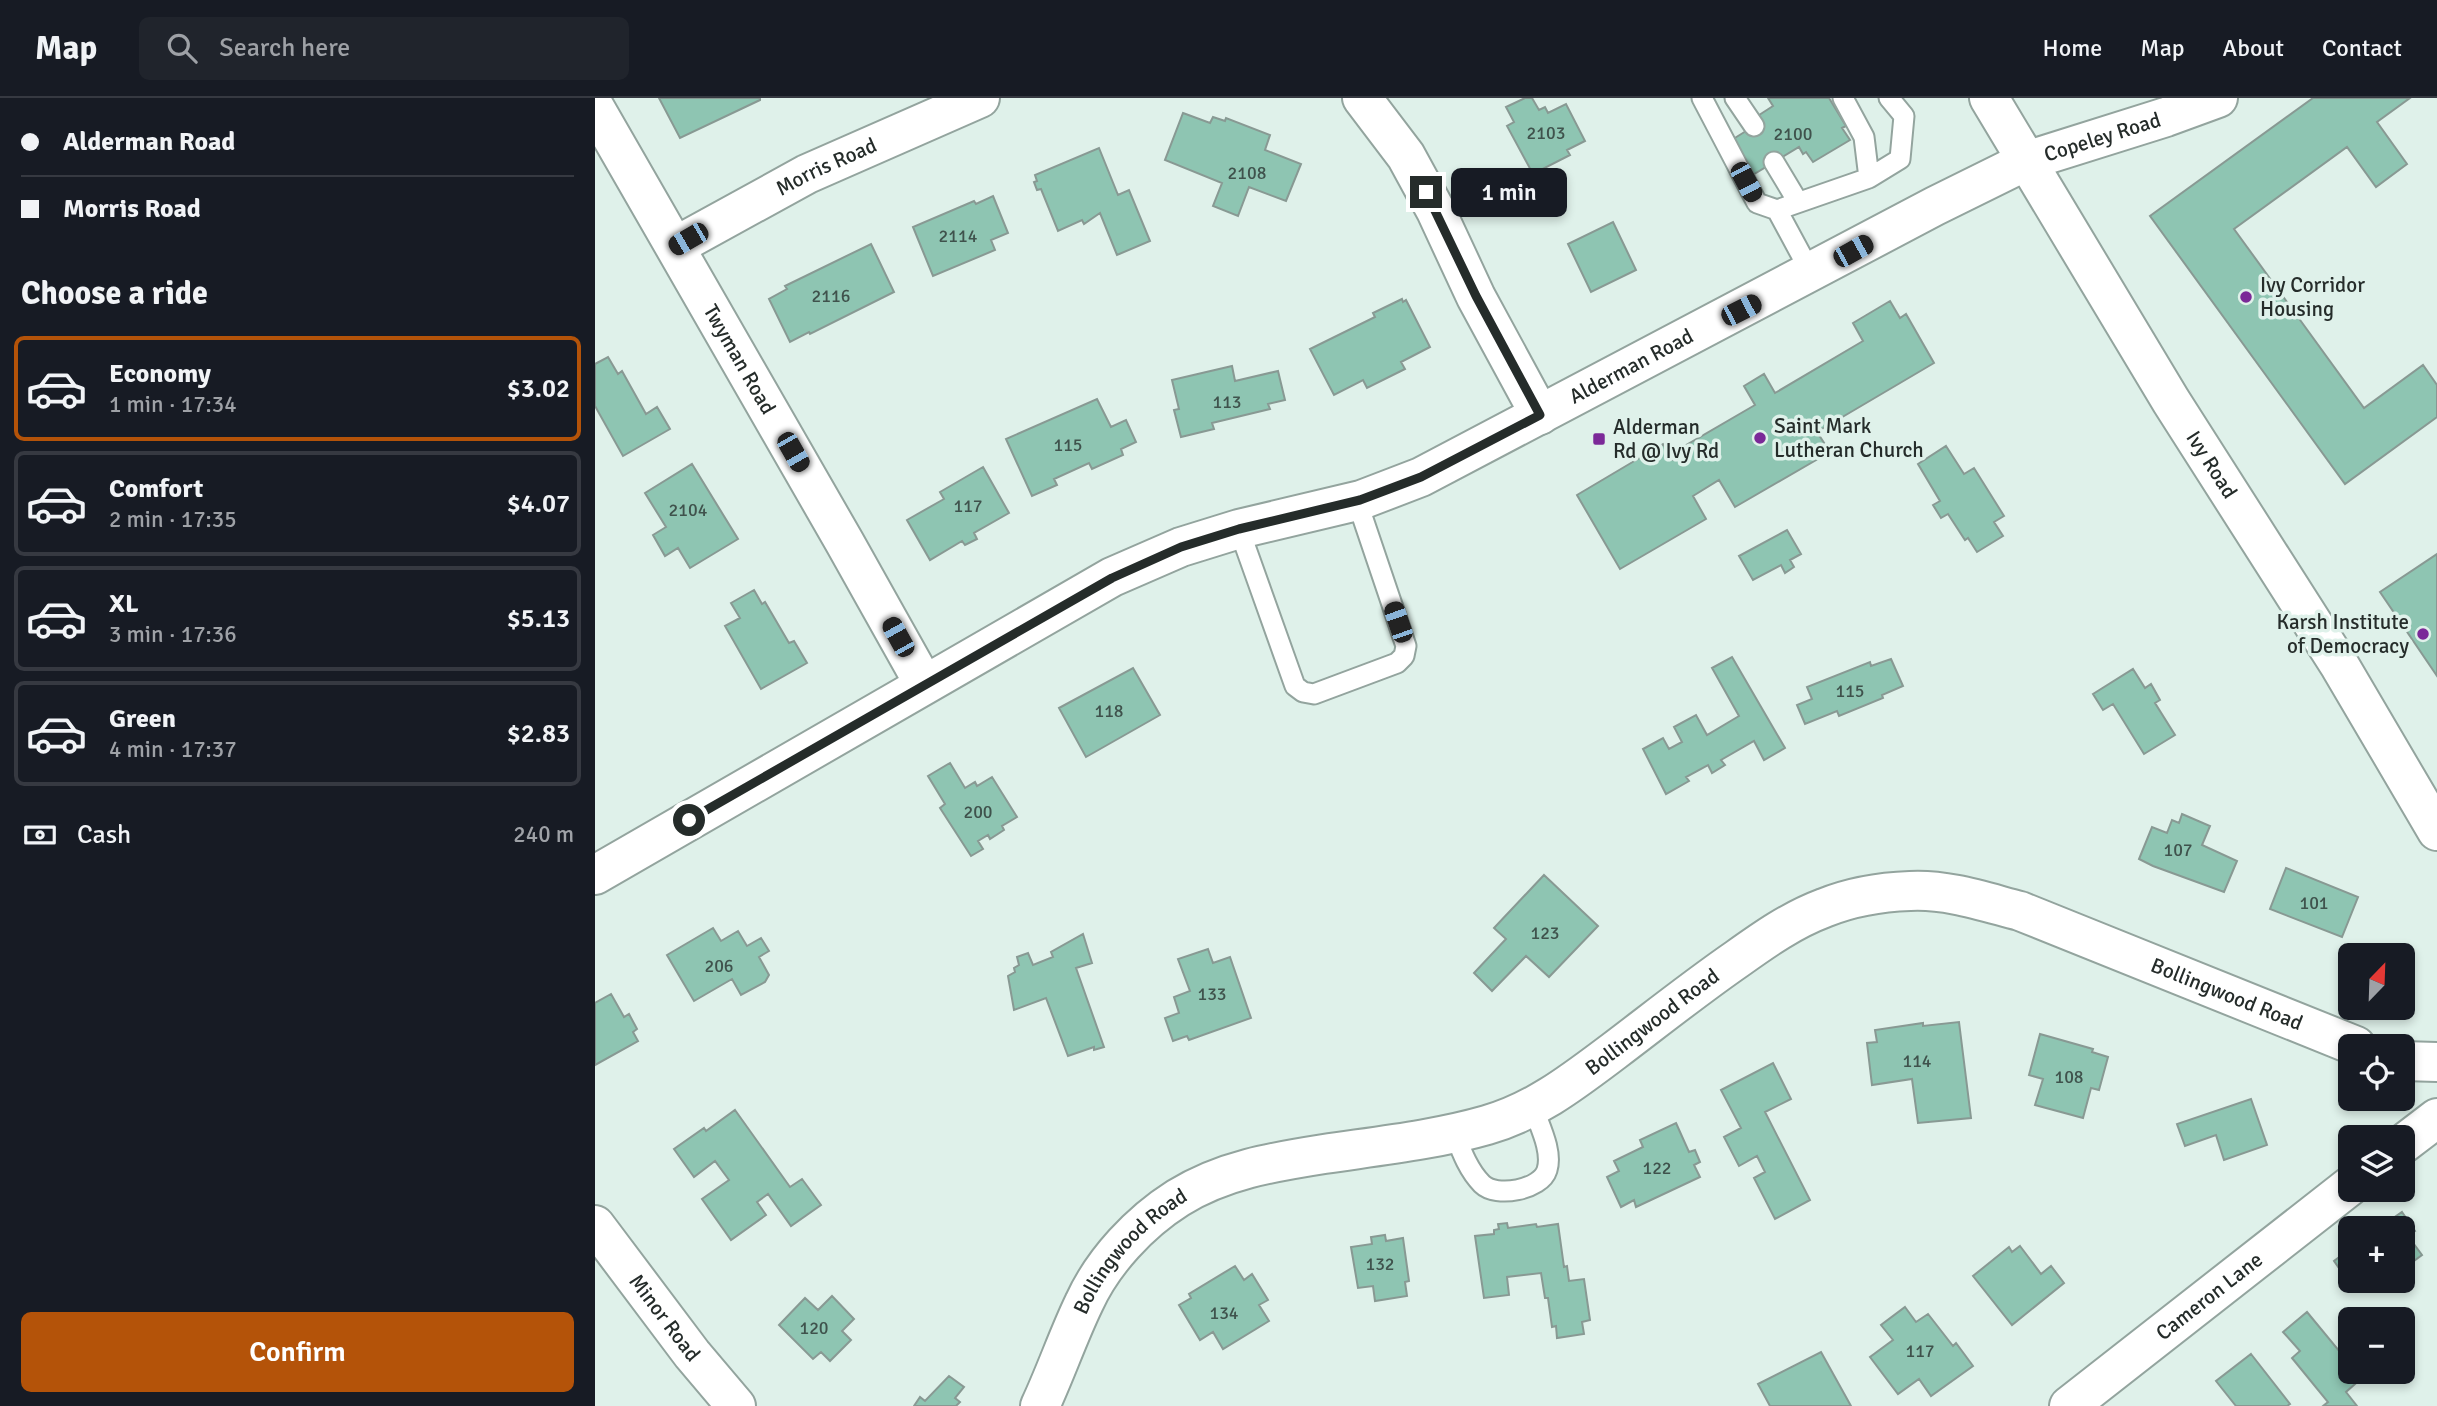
<!DOCTYPE html>
<meta charset="utf-8">
<style>
body{margin:0;font-family:Signika,sans-serif;background:#20242c;color:#f1f3f6;height:100vh;display:flex;flex-direction:column;font-size:26px;white-space:nowrap}
*{box-sizing:border-box;margin:0}
p{font-size:23px;color:#9ea1a6}
.icon{flex:none;width:38px;height:38px;fill:none;stroke:currentColor;stroke-width:2;stroke-linecap:round;stroke-linejoin:round}
.map{position:relative;flex:1;overflow:hidden}
.drawer{display:flex;flex-direction:column;background:#171b24;width:595px}
.drawer>*{flex:none}
.hud{display:grid;align-content:center;height:154px;padding:0 21px;background:#171b24}
.needle{width:46px;rotate:23deg}
.fabs{position:absolute;left:1743px;top:845px;display:grid;gap:14px}
.fabs a{display:grid;place-items:center;width:77px;height:77px;border-radius:10px;background:#171b24;box-shadow:0 4px 10px #0003;font-size:35px}
.end{position:absolute;width:32px;height:32px;margin:-16px;border:9px solid #252c2a;background:#fff;box-shadow:0 0 0 4px #fff}
.from{border-radius:50%}
.bubble{position:absolute;height:49px;border-radius:10px;background:#171b24;box-shadow:0 4px 10px #0003;font-size:23px;font-weight:600;line-height:49px;text-align:center}
.car{position:absolute;width:21px;height:42px;margin:-21px -10px;border-radius:9px;box-shadow:0 0 5px 2px #0007;background:linear-gradient(#222 24%,#8ab4d8 0 40%,#222 0 76%,#8ab4d8 0 86%,#222 0)}
.hud b{display:flex;align-items:center;gap:24px;height:66px;font-size:26px}
.hud b+b{border-top:2px solid #363941}
.hud i{width:18px;height:18px;background:#f1f3f6}
ul{padding:0;list-style:none}
li{display:flex;align-items:center;gap:21px;height:105px;margin:0 14px 10px;padding:0 7px;border:4px solid #363941;border-radius:10px}
li div{flex:1}
li b{display:block;font-size:26px}
li em{font-style:normal;font-weight:600}
li.current{border-color:#b45309}
li>.icon{width:63px;height:63px;stroke-width:1.5}
h2{padding:0 21px;font-size:32px;line-height:84px}
.pay{display:flex;align-items:center;gap:18px;height:77px;padding:0 21px;font-size:26px}
.pay p{margin-inline-start:auto}
.button{display:flex;gap:14px;margin-top:auto;padding:14px 21px}
.button a{flex:1;height:80px;border-radius:10px;background:#b45309;color:#fff;font-size:28px;font-weight:600;line-height:80px;text-align:center}
header{display:flex;align-items:center;gap:42px;box-sizing:border-box;height:98px;padding:0 35px;background:#171b24;border-bottom:2px solid #363941}
header strong{font-size:33px}
nav{display:flex;gap:38px;margin-inline-start:auto;font-size:24px}
.search{width:490px;height:63px;background:#20242c;display:flex;align-items:center;gap:18px;box-sizing:border-box;padding:0 24px;border-radius:10px;color:#9ea1a6;font-size:26px}
main{display:flex;flex:1;min-height:0}
.map>svg:first-child{display:block}
</style>
<header>
<strong>Map</strong>
<div class="search"><svg class="icon" aria-label="search" viewBox="0 0 24 24"><circle cx="10" cy="10" r="6"/><path d="M15 15l6 6"/></svg>Search here</div>
<nav><a>Home</a><a>Map</a><a>About</a><a>Contact</a></nav>
</header>
<main>
<section class="drawer">
<div class="hud">
<b><i class="from"></i>Alderman Road</b>
<b><i></i>Morris Road</b>
</div>
<h2>Choose a ride</h2>
<ul>
<li class="current"><svg class="icon" aria-label="car" viewBox="0 0 24 24"><path d="M5 17H2v-5l4-1 3-4h7l3 4 3 1v5h-3M9 17h6M6 11h13"/><circle cx="7" cy="17" r="2"/><circle cx="17" cy="17" r="2"/></svg><div><b>Economy</b><p>1 min · 17:34</p></div><em>$3.02</em></li>
<li><svg class="icon" aria-label="car" viewBox="0 0 24 24"><path d="M5 17H2v-5l4-1 3-4h7l3 4 3 1v5h-3M9 17h6M6 11h13"/><circle cx="7" cy="17" r="2"/><circle cx="17" cy="17" r="2"/></svg><div><b>Comfort</b><p>2 min · 17:35</p></div><em>$4.07</em></li>
<li><svg class="icon" aria-label="car" viewBox="0 0 24 24"><path d="M5 17H2v-5l4-1 3-4h7l3 4 3 1v5h-3M9 17h6M6 11h13"/><circle cx="7" cy="17" r="2"/><circle cx="17" cy="17" r="2"/></svg><div><b>XL</b><p>3 min · 17:36</p></div><em>$5.13</em></li>
<li><svg class="icon" aria-label="car" viewBox="0 0 24 24"><path d="M5 17H2v-5l4-1 3-4h7l3 4 3 1v5h-3M9 17h6M6 11h13"/><circle cx="7" cy="17" r="2"/><circle cx="17" cy="17" r="2"/></svg><div><b>Green</b><p>4 min · 17:37</p></div><em>$2.83</em></li>
</ul>
<div class="pay"><svg class="icon" aria-label="cash" viewBox="0 0 24 24"><path d="M3 7h18v10H3z"/><circle cx="12" cy="12" r="2"/></svg>Cash<p>240 m</p></div>
<div class="button"><a>Confirm</a></div>
</section>
<div class="map">
<svg width="1842" height="1308" viewBox="0 0 1842 1308">
<rect width="100%" height="100%" fill="#dff1ea"/>
<path fill="#8ec5b2" stroke="#889993" stroke-width="2" d="M64,0H165V2L85,40Z
M930,0H937L944,12L950,9L953,15L971,6L990,43L972,52L975,57L938,76L912,28L919,24L911,9Z
M1173,0H1234L1251,28L1247,30L1255,42L1218,64L1211,54L1208,56L1204,49L1156,78L1135,43L1164,25L1161,19L1178,8Z
M1718,0H1815L1782,24L1812,66L1781,89L1752,49L1639,131L1769,310L1828,267L1842,287V319L1750,386L1555,118Z
M588,15L615,25L618,19L630,23L631,20L675,37L670,52L706,66L691,103L654,89L643,118L618,108L627,85L570,62Z
M504,50L523,97L534,92L555,143L522,157L505,115L489,126L487,122L463,133L446,91L442,92L439,84L442,83L440,77Z
M398,98L413,135L396,142L400,152L338,178L318,129L379,103L381,106Z
M1018,124L1041,172L996,194L973,146Z
M276,146L299,194L215,236L214,234L195,244L174,201L192,191L190,188Z
M807,201L808,204L811,202L835,249L806,264L810,271L772,290L768,282L739,297L715,251L780,219L778,215Z
M1295,203L1305,220L1311,216L1339,265L1222,334L1235,354L1140,409L1124,382L1098,398L1111,421L1025,471L982,397L1068,346L1078,362L1091,355L1088,349L1160,307L1149,288L1169,276L1180,295L1268,243L1258,225Z
M13,259L23,276L27,273L51,316L62,309L75,331L28,358L0,308V266Z
M637,268L640,283L683,273L690,302L673,306L675,311L617,325L619,331L586,339L579,312L584,311L577,282Z
M502,301L516,329L531,322L541,344L526,351L528,357L497,371L494,365L459,381L462,387L437,398L411,341Z
M1351,348L1369,376L1379,370L1409,418L1399,424L1408,438L1382,454L1373,440L1370,442L1353,416L1346,420L1338,407L1345,403L1323,366Z
M97,366L143,441L95,470L83,450L70,458L58,437L71,429L50,395Z
M388,369L414,415L379,435L382,441L370,447L367,443L335,462L312,422L349,401L345,394Z
M1192,432L1206,456L1195,462L1199,469L1190,475L1186,467L1158,482L1144,458Z
M1842,456V578L1785,494Z
M159,492L167,506L170,504L194,545L199,543L212,565L166,591L130,528L145,520L136,505Z
M1137,559L1190,650L1169,662L1159,643L1126,662L1130,667L1117,675L1113,667L1091,679L1094,683L1071,696L1048,651L1068,640L1074,651L1087,644L1079,629L1101,617L1112,637L1144,618L1117,570Z
M1296,561L1308,588L1287,597L1288,600L1244,618L1242,613L1210,626L1202,607L1217,601L1212,589L1275,564L1276,568Z
M538,570L565,617L491,659L464,610Z
M1538,571L1550,590L1556,586L1565,602L1560,605L1580,637L1549,656L1518,606L1508,612L1498,596Z
M355,665L370,690L380,684L382,688L397,679L422,719L407,728L409,732L395,741L393,737L383,743L388,751L376,758L345,710L350,706L333,678Z
M1587,716L1615,728L1607,747L1642,763L1629,794L1558,768L1544,761L1557,729L1572,735L1577,722L1584,725Z
M1691,770L1763,799L1747,839L1675,811Z
M949,777L1003,828L954,879L931,858L897,893L879,875L911,841L899,830Z
M118,830L126,843L143,833L152,848L166,840L174,853L164,859L174,877L170,884L146,897L137,881L99,903L72,857Z
M488,836L497,865L481,870L509,949L499,952V949L473,958L451,900L419,912L413,878L420,874L419,870L424,867L422,859L433,855L438,867L458,859L456,854Z
M613,851L618,865L635,859L656,920L594,942L592,938L578,943L570,920L584,915L579,899L595,893L583,861Z
M16,896L29,919L34,916L42,931L38,934L43,943L0,967V905Z
M1364,924L1376,1020L1323,1025L1317,981L1277,987L1272,945L1282,944L1280,932L1328,925V928Z
M1445,936L1498,951L1497,954L1513,959L1504,992L1496,990L1488,1020L1440,1007L1448,981L1434,977Z
M1178,965L1196,1001L1170,1014L1215,1102L1180,1121L1159,1080L1170,1074L1162,1058L1144,1068L1129,1039L1146,1030L1126,992Z
M1656,1001L1672,1047L1629,1062L1621,1037L1590,1048L1582,1026Z
M140,1012L195,1089L207,1081L226,1107L196,1128L173,1096L162,1104L171,1117L136,1142L107,1101L134,1082L120,1063L99,1079L79,1051L109,1030L111,1033Z
M1081,1025L1094,1054L1100,1052L1105,1064L1099,1067L1105,1079L1041,1109L1039,1102L1026,1109L1012,1079L1024,1073L1019,1063L1048,1049L1045,1042Z
M1807,1114L1820,1133L1813,1138L1827,1157L1808,1171V1130H1784Z
M912,1125L913,1130L941,1126L942,1129L963,1126L969,1169L972,1168L974,1183L989,1181L995,1222L987,1224L989,1236L962,1240L961,1228L957,1229L953,1200H950L946,1175L912,1179L914,1197L889,1200L880,1138L899,1136V1132L904,1131L903,1126Z
M790,1137L791,1143L808,1140L814,1183L810,1184L812,1198L780,1203L778,1188L763,1190L756,1149L777,1146L776,1139Z
M1425,1148L1446,1176L1456,1168L1469,1185L1417,1227L1378,1178L1414,1149L1417,1154Z
M1755,1151V1183H1791L1779,1192L1773,1184L1760,1193L1739,1163Z
M640,1168L649,1182L657,1176L673,1202L664,1207L674,1223L628,1251L618,1234L605,1242L584,1207L596,1200L594,1196Z
M237,1198L259,1221L247,1233L256,1242L235,1263L226,1254L218,1261L184,1227L210,1200L223,1212Z
M1310,1209L1321,1224L1333,1216L1358,1248L1361,1245L1378,1268L1336,1298L1324,1281L1303,1296L1275,1259L1298,1242L1286,1227Z
M1712,1214L1755,1266V1274H1762L1767,1280L1751,1294L1762,1308H1728L1733,1304L1697,1260L1705,1253L1688,1234Z
M1226,1254L1256,1308H1175L1163,1286Z
M1656,1256L1695,1306L1692,1308H1641L1621,1283Z
M354,1278L369,1289L360,1300L365,1304L361,1308H319L325,1299L330,1303Z"/>
<g fill="none" stroke-linecap="round" stroke-linejoin="round">
<defs>
<path id="lane" d="M1107,0L1162,105L1182,112L1274,80L1269,39L1248,0
M1140,0L1159,28
M1179,64L1203,104
M1274,80L1305,61L1309,18L1294,0
M1182,112L1216,175
M644,431L700,588L708,594L719,596L802,565L809,558L811,548L762,403
M859,1034C866,1052 873,1072 887,1086C901,1100 946,1092 952,1072C958,1053 944,1027 938,1009"/>
<g id="street">
<path d="M767,0L811,58L841,113L881,199L945,317"/>
<path id="s1" d="M0,10L250,445L329,586"/>
<path id="s2" d="M81,148L212,76L385,0"/>
<path d="M1808,963L1842,964"/>
<path d="M1808,1046L1842,1020"/>
<path id="s3" d="M0,1127L97,1256L141,1308"/>
<path id="s4" d="M445,1308C461,1274 473,1238 489,1205C508,1163 545,1124 583,1100C628,1072 678,1064 729,1056C783,1048 840,1042 892,1027C941,1013 979,983 1019,953C1060,922 1100,890 1142,861C1170,841 1197,822 1229,810C1256,799 1286,794 1315,793C1353,791 1390,804 1425,813L1761,948"/>
<path id="s5" d="M1474,1308L1755,1088"/>
</g>
<g id="secondary">
<path id="s6" d="M0,777L517,479L586,449L644,431L766,402L826,379L1340,108L1431,63L1571,19L1623,0"/>
</g>
<g id="primary">
<path id="s7" d="M1394,0L1576,303L1745,568L1842,733"/>
</g>
</defs>
<use href="#lane" stroke="#93a49e" stroke-width="23"/>
<use href="#street" stroke="#93a49e" stroke-width="42"/>
<use href="#secondary" stroke="#93a49e" stroke-width="42"/>
<use href="#primary" stroke="#93a49e" stroke-width="42"/>
<use href="#lane" stroke="#fff" stroke-width="19"/>
<use href="#street" stroke="#fff" stroke-width="38"/>
<use href="#secondary" stroke="#fff" stroke-width="38"/>
<use href="#primary" stroke="#fff" stroke-width="38"/>
</g>
<g fill="none" stroke-linecap="round" stroke-linejoin="round">
<path stroke="#252c2a" stroke-width="9" d="M94,722L517,480L586,449L644,431L765,402L826,379L945,317L881,198L831,94"/>
</g>
<g fill="#7b2998" stroke="#dff1ea" stroke-width="2.5">
<circle cx="1651" cy="199" r="7"/>
<circle cx="1165" cy="340" r="7"/>
<rect x="997" y="334" width="14" height="14" rx="3.5"/>
<circle cx="1828" cy="536" r="7"/>
</g>
<g text-anchor="middle" stroke-width="7" stroke-linejoin="round" paint-order="stroke">
<g font-size="18" fill="#3f524c">
<text x="951" y="41">2103</text>
<text x="1198" y="42">2100</text>
<text x="652" y="81">2108</text>
<text x="363" y="144">2114</text>
<text x="236" y="204">2116</text>
<text x="632" y="310">113</text>
<text x="473" y="353">115</text>
<text x="373" y="414">117</text>
<text x="93" y="418">2104</text>
<text x="1255" y="599">115</text>
<text x="514" y="619">118</text>
<text x="383" y="720">200</text>
<text x="1583" y="758">107</text>
<text x="1719" y="811">101</text>
<text x="950" y="841">123</text>
<text x="124" y="874">206</text>
<text x="617" y="902">133</text>
<text x="1322" y="969">114</text>
<text x="1474" y="985">108</text>
<text x="1062" y="1076">122</text>
<text x="785" y="1172">132</text>
<text x="629" y="1221">134</text>
<text x="219" y="1236">120</text>
<text x="1325" y="1259">117</text>
</g>
<g font-size="21" fill="#252c2a" stroke="#dff1ea">
<text dy="7" stroke="none"><textPath href="#s6" startOffset="1685">Copeley Road</textPath></text>
<text dy="7" stroke="none"><textPath href="#s2" startOffset="170">Morris Road</textPath></text>
<text dy="7" stroke="none"><textPath href="#s1" startOffset="290">Twyman Road</textPath></text>
<text dy="7" stroke="none"><textPath href="#s6" startOffset="1160">Alderman Road</textPath></text>
<text dy="7" stroke="none"><textPath href="#s7" startOffset="429">Ivy Road</textPath></text>
<text dy="7" stroke="none"><textPath href="#s4" startOffset="1400">Bollingwood Road</textPath></text>
<text dy="7" stroke="none"><textPath href="#s4" startOffset="770">Bollingwood Road</textPath></text>
<text dy="7" stroke="none"><textPath href="#s4" startOffset="182">Bollingwood Road</textPath></text>
<text dy="7" stroke="none"><textPath href="#s5" startOffset="178">Cameron Lane</textPath></text>
<text dy="7" stroke="none"><textPath href="#s3" startOffset="116">Minor Road</textPath></text>
</g>
<g font-size="21" fill="#252c2a" stroke="#dff1ea" text-anchor="start">
<text x="1665" y="194">Ivy Corridor<tspan x="1665" dy="24">Housing</tspan></text>
<text x="1179" y="335">Saint Mark<tspan x="1179" dy="24">Lutheran Church</tspan></text>
<text x="1018" y="336">Alderman<tspan x="1018" dy="24">Rd @ Ivy Rd</tspan></text>
<text x="1814" y="531" text-anchor="end">Karsh Institute<tspan x="1814" dy="24">of Democracy</tspan></text>
</g>
</g>
</svg>
<div class="fabs">
<a><svg class="needle" viewBox="-14 -14 28 28"><path d="M0-13l5 13h-10z" fill="#e53935"/><path d="M0 13l5-13h-10z" fill="#9ea1a6"/></svg></a>
<a><svg class="icon" aria-label="locate" viewBox="0 0 24 24"><circle cx="12" cy="12" r="6"/><path d="M12 2v4M12 18v4M2 12h4M18 12h4"/></svg></a>
<a><svg class="icon" aria-label="layers" viewBox="0 0 24 24"><path d="M12 4l9 5-9 5-9-5zM3 14l9 5 9-5"/></svg></a>
<a>+</a>
<a>−</a>
</div>
<i class="end from" style="left:94px;top:722px"></i>
<i class="end" style="left:831px;top:94px"></i>
<div class="bubble" style="left:856px;top:70px;width:116px">1 min</div>
<i class="car" style="left:1151px;top:84px;rotate:152deg"></i>
<i class="car" style="left:93px;top:141px;rotate:240deg"></i>
<i class="car" style="left:1258px;top:153px;rotate:61deg"></i>
<i class="car" style="left:1146px;top:212px;rotate:63deg"></i>
<i class="car" style="left:198px;top:354px;rotate:150deg"></i>
<i class="car" style="left:803px;top:524px;rotate:341deg"></i>
<i class="car" style="left:303px;top:539px;rotate:331deg"></i>
</div>
</main>
